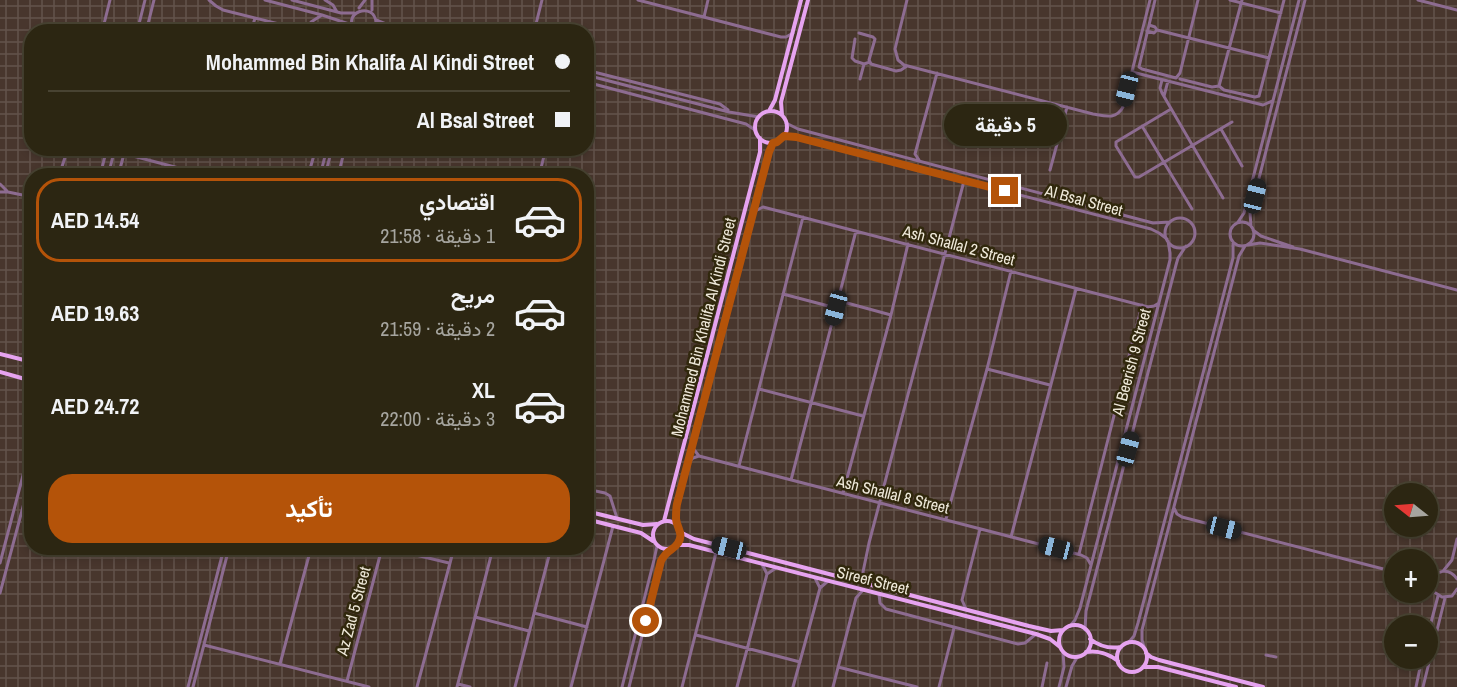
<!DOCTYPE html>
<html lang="ar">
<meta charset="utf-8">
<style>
body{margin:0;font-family:"Archivo Narrow",Vazirmatn,sans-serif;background:#383220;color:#f1f3f6;direction:rtl;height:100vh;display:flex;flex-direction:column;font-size:22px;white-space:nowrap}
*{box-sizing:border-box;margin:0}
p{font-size:20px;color:#a6a59f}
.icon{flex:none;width:33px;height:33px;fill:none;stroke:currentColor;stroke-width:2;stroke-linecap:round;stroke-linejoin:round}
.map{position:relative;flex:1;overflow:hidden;direction:ltr}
.drawer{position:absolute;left:24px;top:168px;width:570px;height:387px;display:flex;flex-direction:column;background:#2c2612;border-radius:24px;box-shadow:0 3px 9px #0003,0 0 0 2px #484332;direction:rtl}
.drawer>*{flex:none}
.top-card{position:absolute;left:24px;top:24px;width:570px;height:132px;border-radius:24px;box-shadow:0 3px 9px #0003,0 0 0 2px #484332;direction:rtl;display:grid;align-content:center;height:132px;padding:0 24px;background:#2c2612}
.needle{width:39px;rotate:287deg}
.controls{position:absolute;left:1384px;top:483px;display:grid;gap:12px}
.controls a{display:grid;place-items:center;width:54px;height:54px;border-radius:50%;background:#2c2612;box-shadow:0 3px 9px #0003,0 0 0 2px #484332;font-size:30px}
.end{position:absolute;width:27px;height:27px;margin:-14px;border:8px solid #b45309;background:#fff;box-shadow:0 0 0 3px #fff}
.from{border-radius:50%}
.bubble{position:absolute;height:42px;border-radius:21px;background:#2c2612;box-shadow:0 3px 9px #0003,0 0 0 2px #484332;font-size:20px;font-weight:700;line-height:42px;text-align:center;direction:rtl}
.car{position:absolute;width:18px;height:36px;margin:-18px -9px;border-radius:8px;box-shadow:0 0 4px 2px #0007;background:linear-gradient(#222 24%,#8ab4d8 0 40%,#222 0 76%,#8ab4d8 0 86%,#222 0)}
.top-card b{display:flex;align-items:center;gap:21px;height:57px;font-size:22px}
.top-card b+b{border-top:2px solid #484332}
.top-card i{width:15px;height:15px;background:#f1f3f6}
ul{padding:10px 0 0;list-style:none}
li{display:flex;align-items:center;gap:18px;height:84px;margin:0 12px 9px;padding:0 12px;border:3px solid transparent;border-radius:24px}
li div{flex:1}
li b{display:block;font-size:22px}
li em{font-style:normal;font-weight:700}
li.current{border-color:#b45309}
li>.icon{width:54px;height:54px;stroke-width:1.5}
.primary-button{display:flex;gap:12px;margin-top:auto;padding:12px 24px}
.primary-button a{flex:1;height:69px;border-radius:24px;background:#b45309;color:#fff;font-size:24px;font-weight:700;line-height:69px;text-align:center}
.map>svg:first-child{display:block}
</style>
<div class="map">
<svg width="1457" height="687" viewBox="0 0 1457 687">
<defs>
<pattern id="industrial-grid" width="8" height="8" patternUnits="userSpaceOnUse" patternTransform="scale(1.5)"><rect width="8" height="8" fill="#48362d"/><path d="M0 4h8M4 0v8" fill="none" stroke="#63534b"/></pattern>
</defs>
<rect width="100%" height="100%" fill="#3b3218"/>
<path fill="url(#industrial-grid)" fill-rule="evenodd" d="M0,0H1457V687H0ZM32,32H586V148H32ZM32,176H586V548H32ZM1395,494H1428V526H1395ZM1395,560H1428V592H1395ZM1395,626H1428V658H1395Z"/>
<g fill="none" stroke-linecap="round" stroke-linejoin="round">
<path stroke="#8d6c91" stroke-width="3" d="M209,0L216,6L223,10L307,31L311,22L322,15
M265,0L322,15L352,25
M292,0L341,13H354
M325,0L333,5L337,12
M372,0V10
M638,0L781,37H786L793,33
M907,0L895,49L898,60L904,65L1093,114C1105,116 1116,120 1123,107L1150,0
M1155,0L1139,67L1142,69L1176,78
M1230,0L1281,13
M1418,0L1457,10
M359,8L365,0
M704,17L708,0
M376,20L386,24L414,32
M373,30L391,32
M1157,30L1269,58
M1147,31L1154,33L1157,30L1155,27L1149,25
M102,32L110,0
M137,32L145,0
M146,32L154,0
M251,32L255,18
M357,32C338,13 375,0 376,23L371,32
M534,32L542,0
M859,33L873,37L875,39L869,60L871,64L896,71L901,70L907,66
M855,39L852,58L855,61L864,64
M586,70L720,104L728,110
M1132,72L1263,105L1272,101
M586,75L729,112L759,117
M1176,78L1180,73L1198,0
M860,79L864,64L870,62
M1180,79L1212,87L1219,86L1224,90L1255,97L1259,96L1284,0
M1162,80L1160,88L1162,93L1223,198
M586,82L746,124L755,130
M1219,86L1242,0
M1164,96L1168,81
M1171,109L1116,142V146L1135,177H1139L1232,122
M786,123L798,129L1153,223L1170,222
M1142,126L1192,209
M1221,129L1242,166
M784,137H796L1151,229L1159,233L1167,239
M114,151L209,176
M330,157L343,148
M919,160L915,154L937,73
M1050,170L1067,107
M59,176L68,148
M100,176L107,148
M108,176L115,148
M118,176L124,154
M308,176L316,148
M320,176L327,148
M325,176L332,148
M338,176L345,148
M539,176L546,148
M0,184L7,191
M0,192H8L32,197
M753,212L763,207L1148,307L1154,306L1159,303
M1165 233a15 15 0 1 1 30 0a15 15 0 1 1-30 0Z
M1230 234a12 12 0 1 1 24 0a12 12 0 1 1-24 0Z
M1238,222L1244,213L1299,0
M1251,226L1250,213L1305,0
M1253,230L1261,236L1293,247
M1248,245L1260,243L1300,249L1457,290
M783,294L836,308
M847,303L891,315
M987,369L1050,385
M759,389L863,416
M692,447L699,456L1081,555L1087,558L1091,565
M688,463L693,458L699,456
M739,466L803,217
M791,480L856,231
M586,489L605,493L610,496L617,518
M843,493L891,315L908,244
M1174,508L1177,514L1182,517L1395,572
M946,519L987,369L1011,271
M1011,537L1076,289
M387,548L449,563
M1079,554L1142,305
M0,563L32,441
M762,564L767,574
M1444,570L1452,560L1457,539
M815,578L820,588
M1457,579C1449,567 1435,569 1431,584L1434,592L1442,597L1452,596L1457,589
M866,582L863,572L869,543L964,181
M0,593L32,473
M879,594L880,603L886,609L1018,644L1025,643L1036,634
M966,609L962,600L980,529
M534,613L587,627
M475,617L529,631
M1070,626L1075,620L1080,608L1170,260V253L1168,241
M1085,630L1086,611L1176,265L1178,258L1186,246
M1428,634L1438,596
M696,635L800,662
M1128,643L1134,636L1138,623L1233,258V243
M204,645L369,687
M1145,650L1142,640V630L1239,256L1245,246
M1266,655L1276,657
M280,664L311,548
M838,667L917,687
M347,681L382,548
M458,684L470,687
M188,687L224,548
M193,687L229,548
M417,687L454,548
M457,687L493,548
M515,687L551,548
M571,687L613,526
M622,687L654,560L657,546
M629,687L661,561L664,554L669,549
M682,687L716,553
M737,687L767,574L776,568
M793,687L820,588L828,581
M833,687L856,598L863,590
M939,687L954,628
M1042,687L1047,663
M1059,687L1064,667L1063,652
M1066,687L1072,666L1078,656
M1416,687L1422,658
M1423,687L1445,598"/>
<path stroke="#e6a3f0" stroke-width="4" d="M769,111L775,100L801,0
M755 127a16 16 0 1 1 32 0a16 16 0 1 1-32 0Z
M782,115L781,102L808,0
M0,354L32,362
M0,372L32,381
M586,511L643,525L657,524
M586,519L641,533L653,541
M653 535a14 14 0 1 1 28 0a14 14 0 1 1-28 0Z
M664,521L760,152V138
M677,525L676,514L680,493L768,156L773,143
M680,532L694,539L1029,626L1051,631L1063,630
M677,545H689L1036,634L1050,639L1060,647
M1059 641a16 16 0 1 1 32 0a16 16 0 1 1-32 0Z
M1090,639C1099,646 1109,649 1121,647
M1117 657a15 15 0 1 1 30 0a15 15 0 1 1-30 0Z
M1086,652C1097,650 1109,654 1118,661
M1146,653L1151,657L1159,660L1263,687
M1143,667H1158L1236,687"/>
</g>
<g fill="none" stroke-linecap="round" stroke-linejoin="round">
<path stroke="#b45309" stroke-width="8" d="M646,621L661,561C667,549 673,551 678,543C684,534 677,528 676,519C676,514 676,509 677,504L757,198L769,152L773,143L777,142L784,136L796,137L1005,191"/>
</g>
<g text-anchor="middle" stroke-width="5" stroke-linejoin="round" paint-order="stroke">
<g font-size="16" fill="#efe9da" stroke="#31280d">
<text transform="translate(1084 200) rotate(15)" y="6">Al Bsal Street</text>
<text transform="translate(959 245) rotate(15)" y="6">Ash Shallal 2 Street</text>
<text transform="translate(703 327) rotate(-76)" y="6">Mohammed Bin Khalifa Al Kindi Street</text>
<text transform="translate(1131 362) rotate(-75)" y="6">Al Beerish 9 Street</text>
<text transform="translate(893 494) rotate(14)" y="6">Ash Shallal 8 Street</text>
<text transform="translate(873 580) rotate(14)" y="6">Sireef Street</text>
<text transform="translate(353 611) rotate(-75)" y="6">Az Zad 5 Street</text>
</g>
</g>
</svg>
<div class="controls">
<a><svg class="needle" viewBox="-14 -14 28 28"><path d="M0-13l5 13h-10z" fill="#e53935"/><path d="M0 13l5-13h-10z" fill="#a6a59f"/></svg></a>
<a>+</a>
<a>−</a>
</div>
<i class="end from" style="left:646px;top:621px"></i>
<i class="end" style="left:1005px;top:191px"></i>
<div class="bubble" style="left:944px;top:104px;width:123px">5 دقيقة</div>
<i class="car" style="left:1127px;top:89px;rotate:194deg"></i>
<i class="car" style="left:1255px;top:196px;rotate:14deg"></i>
<i class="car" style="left:836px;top:308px;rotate:195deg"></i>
<i class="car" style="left:1128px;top:449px;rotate:15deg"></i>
<i class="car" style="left:1224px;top:528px;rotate:104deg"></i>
<i class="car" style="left:729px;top:548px;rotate:284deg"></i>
<i class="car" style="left:1056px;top:548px;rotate:284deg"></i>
<div class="top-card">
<b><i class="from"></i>Mohammed Bin Khalifa Al Kindi Street</b>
<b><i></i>Al Bsal Street</b>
</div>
<section class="drawer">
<ul>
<li class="current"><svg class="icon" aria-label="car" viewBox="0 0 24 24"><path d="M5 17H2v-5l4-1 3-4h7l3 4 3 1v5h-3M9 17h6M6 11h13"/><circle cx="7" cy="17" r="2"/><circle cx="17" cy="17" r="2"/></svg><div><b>اقتصادي</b><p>1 دقيقة · 21:58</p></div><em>AED 14.54</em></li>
<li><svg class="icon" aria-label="car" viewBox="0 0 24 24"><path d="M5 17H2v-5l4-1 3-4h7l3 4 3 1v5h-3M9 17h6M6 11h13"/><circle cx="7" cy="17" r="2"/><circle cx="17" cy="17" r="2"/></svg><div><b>مريح</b><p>2 دقيقة · 21:59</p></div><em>AED 19.63</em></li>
<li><svg class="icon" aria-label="car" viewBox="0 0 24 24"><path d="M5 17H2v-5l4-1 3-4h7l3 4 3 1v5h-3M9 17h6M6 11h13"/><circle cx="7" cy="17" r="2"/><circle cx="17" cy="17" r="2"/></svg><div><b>XL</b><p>3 دقيقة · 22:00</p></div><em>AED 24.72</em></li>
</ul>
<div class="primary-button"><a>تأكيد</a></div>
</section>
</div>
